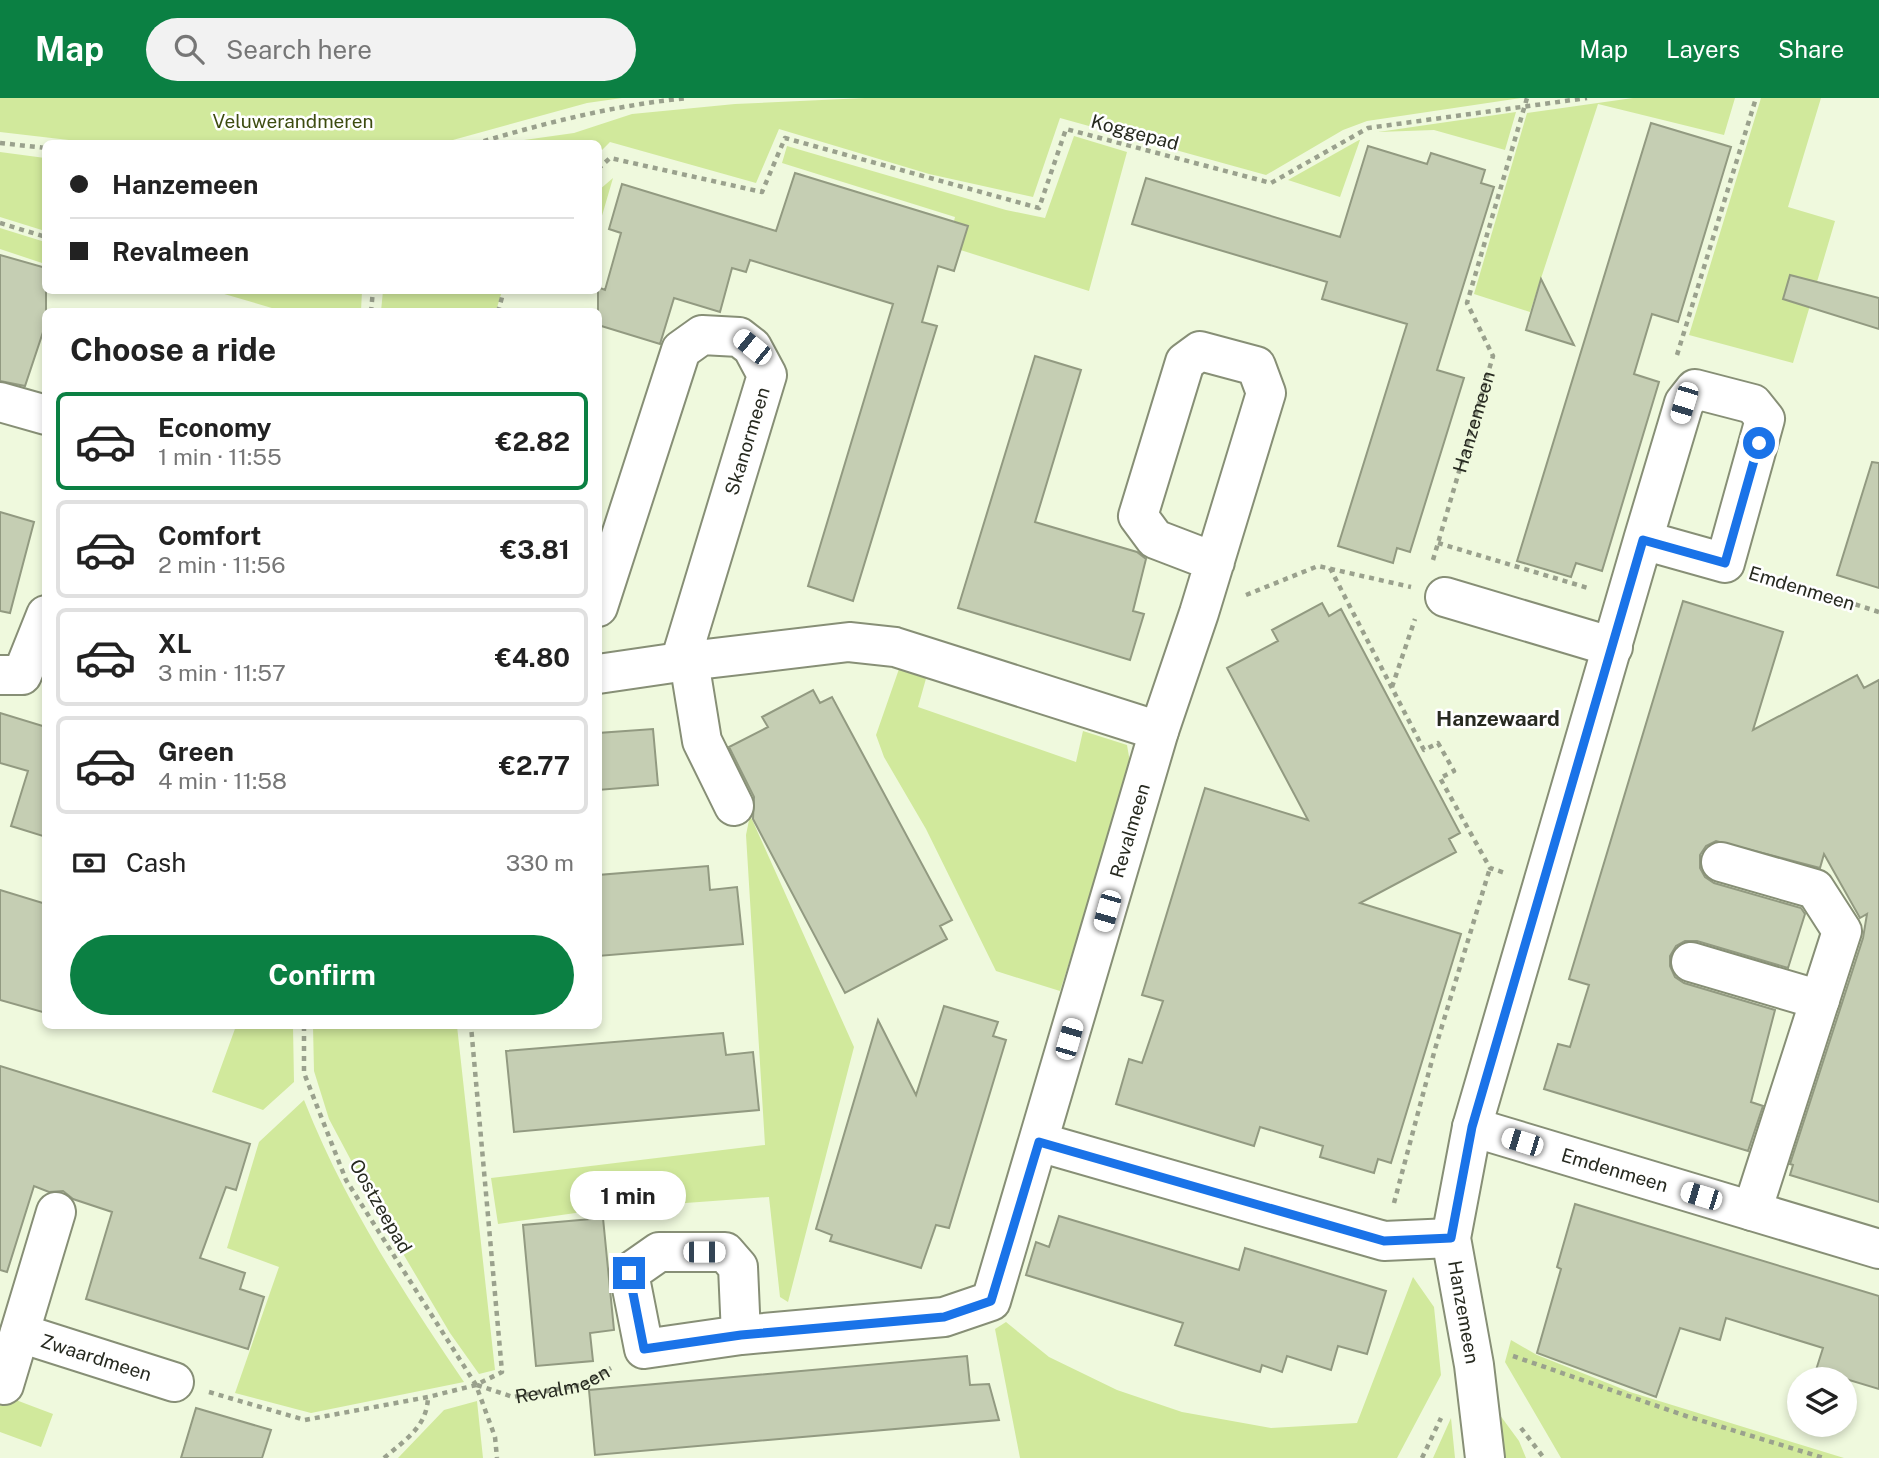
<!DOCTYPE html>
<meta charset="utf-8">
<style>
body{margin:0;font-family:"Public Sans",sans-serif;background:#f2f2f2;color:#222;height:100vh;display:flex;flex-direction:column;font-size:26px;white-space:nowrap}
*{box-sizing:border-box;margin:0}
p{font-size:23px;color:#767676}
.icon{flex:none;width:38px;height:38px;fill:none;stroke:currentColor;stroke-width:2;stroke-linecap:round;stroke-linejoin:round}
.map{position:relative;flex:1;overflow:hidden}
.drawer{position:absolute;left:42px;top:210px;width:560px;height:721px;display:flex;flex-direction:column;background:#fff;border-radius:10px;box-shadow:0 4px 10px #0003}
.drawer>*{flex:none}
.hud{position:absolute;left:42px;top:42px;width:560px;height:154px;border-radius:10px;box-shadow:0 4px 10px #0003;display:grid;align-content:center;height:154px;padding:0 28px;background:#fff}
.fabs{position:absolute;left:1787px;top:1269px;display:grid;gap:14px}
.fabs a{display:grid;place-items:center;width:70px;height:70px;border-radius:50%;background:#fff;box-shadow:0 4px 10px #0003;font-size:35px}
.end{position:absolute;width:32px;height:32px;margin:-16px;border:9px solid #1a73e8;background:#fff;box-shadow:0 0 0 4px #fff}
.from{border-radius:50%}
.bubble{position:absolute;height:49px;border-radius:24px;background:#fff;box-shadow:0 4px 10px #0003;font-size:23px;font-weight:700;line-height:49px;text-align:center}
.car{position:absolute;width:21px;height:42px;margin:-21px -10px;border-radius:9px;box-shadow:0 0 5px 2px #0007;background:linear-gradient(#fff 24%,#345 0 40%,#fff 0 76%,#345 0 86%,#fff 0)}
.hud b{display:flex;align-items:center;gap:24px;height:66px;font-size:26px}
.hud b+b{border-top:2px solid #e0e0e0}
.hud i{width:18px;height:18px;background:#222}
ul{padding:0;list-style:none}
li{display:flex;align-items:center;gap:21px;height:98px;margin:0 14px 10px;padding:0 14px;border:4px solid #e0e0e0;border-radius:10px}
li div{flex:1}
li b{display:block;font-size:26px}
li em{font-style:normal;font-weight:700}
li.active{border-color:#0b8043}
li>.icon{width:63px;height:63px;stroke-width:1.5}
h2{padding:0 28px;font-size:32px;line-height:84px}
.pay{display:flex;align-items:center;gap:18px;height:77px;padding:0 28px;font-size:26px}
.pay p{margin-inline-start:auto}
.cta{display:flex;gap:14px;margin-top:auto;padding:14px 28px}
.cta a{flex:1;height:80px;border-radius:42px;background:#0b8043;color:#fff;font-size:28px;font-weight:700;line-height:80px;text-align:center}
header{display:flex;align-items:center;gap:42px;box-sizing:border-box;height:98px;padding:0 35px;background:#0b8043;color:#fff}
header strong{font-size:33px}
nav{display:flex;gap:38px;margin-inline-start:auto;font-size:24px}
.search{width:490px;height:63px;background:#f2f2f2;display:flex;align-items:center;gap:18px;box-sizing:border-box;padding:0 24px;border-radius:38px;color:#767676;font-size:26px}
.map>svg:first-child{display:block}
</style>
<header>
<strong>Map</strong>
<div class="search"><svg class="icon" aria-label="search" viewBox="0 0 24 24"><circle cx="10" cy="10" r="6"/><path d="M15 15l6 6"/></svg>Search here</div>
<nav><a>Map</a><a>Layers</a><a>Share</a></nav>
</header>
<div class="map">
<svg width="1879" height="1360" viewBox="0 0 1879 1360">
<rect width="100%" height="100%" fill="#eff9dd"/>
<path fill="#d1e99c" d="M0,0H622L587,5L442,45L103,46L0,34Z
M865,0H1521L1367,23L1343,32L1266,77L1060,20L1033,99L929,76L779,31L756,85L610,44L599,55L598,46L503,45L574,35L632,16L735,6Z
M1633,0H1735L1724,37L1598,6L1530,214L1474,196L1527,15Z
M1761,0H1821L1788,109L1835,123L1793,265L1689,237Z
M1516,14L1505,52L1434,32L1378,34Z
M1074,38L1127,54L1089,193L948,148L955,119L782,65L787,48L1006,112L1045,120Z
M1360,42L1340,99L1288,82L1359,42Z
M0,54L45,60V133L0,119Z
M613,80L599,128V92Z
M0,130L45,144V166L0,151Z
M214,193H362L361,213H282Z
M383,193V192L502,193L496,213H381Z
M899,571L927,577L918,609L1076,664L1083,633L1127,647L1131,670L1060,893L996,873L926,731L884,659L876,637Z
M750,717L854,949L788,1204L780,1199L769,1099L604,1111L498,1126L491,1080L765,1047L746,737Z
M236,928H293L294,984L263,1012L212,994Z
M313,928H457L495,1272L479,1276L450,1235L379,1115L329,1021L314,973Z
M304,1002C344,1104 403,1194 464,1284L311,1315L235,1295L279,1169L227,1150L259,1044Z
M1413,1179L1434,1209L1441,1277L1397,1360H1020L995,1231L1006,1224L1049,1259L1117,1292L1182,1314L1271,1330L1357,1325Z
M1511,1242L1537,1257L1630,1294L1844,1360H1561L1505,1264Z
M0,1296L53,1316L41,1349L0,1334Z
M477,1303L483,1360H398L444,1312Z
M1494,1309L1519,1343L1526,1360H1500Z
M1451,1320L1455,1360H1433Z"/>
<path fill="#c5ceb3" stroke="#929a81" stroke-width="2" d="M1651,25L1731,49L1678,224L1652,216L1634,276L1659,284L1602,473L1576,465L1571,479L1517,463Z
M1368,48L1427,66L1431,55L1485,72L1481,85L1494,89L1437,272L1464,280L1410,454L1397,450L1393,465L1338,448L1407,226L1322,201L1327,184L1132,126L1146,80L1340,139Z
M795,75L968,128L954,173L938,168L922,224L937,228L853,503L808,488L893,206L750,162L746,174L732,170L720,214L674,200L660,246L598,227V189L605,192L621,135L609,131L622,86L776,133Z
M0,157L46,170V225L25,288L0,283Z
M1790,177L1879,200V231L1783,201Z
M1541,181L1574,247L1526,232Z
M1035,258L1081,272L1035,424L1137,454L1146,461L1133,513L1144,516L1130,562L958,510Z
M1872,364L1879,365V490L1837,477Z
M0,414L34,424L10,515L0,513Z
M1683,503L1783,534L1753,632L1857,577L1864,590L1879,582V1104L1790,1077L1793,1067L1790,1066L1863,840L1867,816L1860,820L1824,756L1820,770L1716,743L1706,748L1700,757V770L1705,779L1714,785L1801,810L1805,816L1788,870L1697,843H1685L1676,848L1670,858V868L1675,879L1684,885L1775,912L1751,1004L1763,1008L1748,1053L1544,991L1558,946L1570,949L1589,887L1569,881Z
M1322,505L1329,518L1341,511L1460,735L1449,741L1456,754L1360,805L1461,836L1391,1065L1378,1061L1374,1075L1320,1059L1323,1048L1260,1029L1254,1048L1116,1006L1129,961L1142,965L1163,903L1142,897L1205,690L1308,722L1227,570L1278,543L1272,532Z
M813,592L820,605L832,599L952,822L940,828L947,841L845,895L753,721L754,699L729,649L768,629L762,619Z
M0,615L46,629V739L11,728L28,673L0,665Z
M653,631L658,687L598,692V635Z
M708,768L710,792L737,789L743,846L598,858V777Z
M0,792L46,806V915L0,902Z
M944,908L998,924L993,938L1006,942L949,1130L936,1127L921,1170L830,1143L832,1137L816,1131L878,922L916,997Z
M723,935L726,957L753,954L759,1012L514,1034L506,953Z
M0,968L250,1046L236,1092L226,1089L200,1160L245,1175L240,1191L264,1199L248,1251L86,1201L112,1114L73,1101L63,1093L49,1094L34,1088L7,1174L0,1172Z
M1575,1106L1879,1198V1291L1816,1272L1823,1250L1726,1220L1720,1242L1680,1230L1656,1299L1537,1255L1561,1171L1557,1169Z
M1059,1118L1239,1172L1245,1150L1386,1193L1367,1256L1338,1248L1331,1272L1287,1258L1282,1274L1262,1267L1260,1274L1175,1247L1183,1225L1026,1177L1036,1144L1049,1149Z
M603,1120L614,1232L590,1235L593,1263L536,1268L523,1127Z
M967,1258L970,1287L989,1286L999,1322L595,1357L589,1292Z
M196,1310L271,1332L262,1360H181Z"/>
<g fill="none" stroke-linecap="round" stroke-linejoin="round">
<defs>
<g id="minor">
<path d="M0,304L46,317"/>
<path d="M1445,499L1613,549"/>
<path d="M598,509L681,252L702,237L739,239L752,249L767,277L680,564L849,544L895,549L1159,633"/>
<path d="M689,563L702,643L734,708"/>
<path d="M598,576L680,564"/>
<path d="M0,577H22L46,517"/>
<path d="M1721,764L1815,791L1842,833L1752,1113"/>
<path d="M1691,864L1820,902"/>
<path id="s3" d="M1472,1029L1879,1151"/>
<path d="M1039,1044L1384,1143L1451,1140"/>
<path id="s4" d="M20,1235L174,1284"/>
<path id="s5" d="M741,1237L738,1169L725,1154H659L629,1175L644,1251L741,1237L944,1219L991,1203L1159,633L1199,515L1266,295L1256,268L1200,253L1185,264L1138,418L1155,441L1215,464"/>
<path d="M0,1285L4,1287L56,1114"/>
<path d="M1485,1360L1474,1267L1451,1140L1472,1029L1643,442L1725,465L1765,321L1753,306L1695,291L1684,305L1643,442"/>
</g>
</defs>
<use href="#minor" stroke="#878f76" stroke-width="42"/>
<g stroke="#9aa18d" stroke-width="4.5" stroke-dasharray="5 5" stroke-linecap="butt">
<path d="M0,45L46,50"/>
<path d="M474,46C545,25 615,7 688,0"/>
<path d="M598,71L610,60L762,94L785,40L1039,110L1066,31L1271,85L1368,30L1587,0"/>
<path d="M0,125L46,139"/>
<path d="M371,214L373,192"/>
<path d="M498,214L504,192"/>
<path d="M1677,257L1756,0"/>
<path d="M1438,445L1588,490"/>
<path id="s1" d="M1433,462L1493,258L1467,205L1527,0"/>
<path d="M1330,470L1424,652L1438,645L1454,673L1440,680L1490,770L1505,775"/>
<path d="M1760,476L1879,514"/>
<path d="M1246,497L1318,468L1411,489"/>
<path d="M1392,589L1415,521"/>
<path d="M304,928V975L346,1082L476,1287L495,1339L497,1360"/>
<path d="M1394,1105L1435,951L1490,770"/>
<path d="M1513,1258L1686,1318L1824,1360"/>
<path id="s2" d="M477,1287L513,1299L581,1287L611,1270"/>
<path d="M209,1294L305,1322L428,1299L476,1287L502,1274L471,928"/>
<path d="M1521,1330L1544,1360"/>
<path d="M384,1360C406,1341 427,1329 428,1299"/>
<path d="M1422,1360L1441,1320"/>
</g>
<use href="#minor" stroke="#fff" stroke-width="38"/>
</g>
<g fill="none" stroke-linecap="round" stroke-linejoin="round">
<path stroke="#1a73e8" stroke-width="9" d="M629,1175L644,1251L741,1237L944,1219L991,1203L1039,1044L1384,1143L1451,1140L1472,1029L1643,442L1725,465L1759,345"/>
</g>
<g text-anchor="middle" stroke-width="5" stroke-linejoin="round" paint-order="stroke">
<g font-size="19" fill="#3d4c10" stroke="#fff">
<text x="293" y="30">Veluwerandmeren</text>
</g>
<g font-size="19" fill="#272a20" stroke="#fff">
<text transform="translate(1135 34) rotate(15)" y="7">Koggepad</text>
<text dy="7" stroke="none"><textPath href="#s1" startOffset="144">Hanzemeen</textPath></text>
<text transform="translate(747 343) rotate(-73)" y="7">Skanormeen</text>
<text transform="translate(1802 490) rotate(17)" y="7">Emdenmeen</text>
<text dy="7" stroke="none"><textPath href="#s5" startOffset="1110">Revalmeen</textPath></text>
<text dy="7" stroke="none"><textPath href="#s3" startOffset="149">Emdenmeen</textPath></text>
<text transform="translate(381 1108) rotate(60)" y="7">Oostzeepad</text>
<text transform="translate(1464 1214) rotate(80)" y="7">Hanzemeen</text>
<text dy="7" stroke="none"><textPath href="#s4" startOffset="80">Zwaardmeen</textPath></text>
<text dy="7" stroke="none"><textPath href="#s2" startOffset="89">Revalmeen</textPath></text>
</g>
<g font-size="21" font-weight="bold" fill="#272a20" stroke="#fff">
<text x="1498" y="628">Hanzewaard</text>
</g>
</g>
</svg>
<div class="fabs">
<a><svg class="icon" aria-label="layers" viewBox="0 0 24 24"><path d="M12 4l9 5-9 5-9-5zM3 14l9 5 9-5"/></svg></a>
</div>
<i class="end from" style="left:1759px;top:345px"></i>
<i class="end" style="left:629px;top:1175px"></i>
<div class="bubble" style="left:570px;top:1073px;width:116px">1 min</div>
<i class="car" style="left:752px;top:249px;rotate:309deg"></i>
<i class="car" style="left:1684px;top:305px;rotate:197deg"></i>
<i class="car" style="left:1107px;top:813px;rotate:196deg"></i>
<i class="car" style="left:1069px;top:941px;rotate:16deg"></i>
<i class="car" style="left:1522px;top:1044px;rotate:287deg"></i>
<i class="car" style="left:1701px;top:1098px;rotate:287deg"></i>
<i class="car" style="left:704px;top:1154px;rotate:90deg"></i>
<div class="hud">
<b><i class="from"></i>Hanzemeen</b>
<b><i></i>Revalmeen</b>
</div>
<section class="drawer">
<h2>Choose a ride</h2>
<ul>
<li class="active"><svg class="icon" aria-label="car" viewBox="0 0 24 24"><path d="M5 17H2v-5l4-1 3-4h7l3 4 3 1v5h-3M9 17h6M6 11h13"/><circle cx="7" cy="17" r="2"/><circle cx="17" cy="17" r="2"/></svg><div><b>Economy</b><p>1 min · 11:55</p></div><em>€2.82</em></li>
<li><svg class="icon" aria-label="car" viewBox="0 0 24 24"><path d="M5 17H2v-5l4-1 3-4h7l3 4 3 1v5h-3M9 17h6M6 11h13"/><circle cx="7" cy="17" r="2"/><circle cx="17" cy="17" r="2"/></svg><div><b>Comfort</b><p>2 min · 11:56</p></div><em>€3.81</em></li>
<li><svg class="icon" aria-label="car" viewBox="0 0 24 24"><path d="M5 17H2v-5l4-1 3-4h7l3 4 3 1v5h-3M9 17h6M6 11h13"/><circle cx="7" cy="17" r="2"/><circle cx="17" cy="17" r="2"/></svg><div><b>XL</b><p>3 min · 11:57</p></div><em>€4.80</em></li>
<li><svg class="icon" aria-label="car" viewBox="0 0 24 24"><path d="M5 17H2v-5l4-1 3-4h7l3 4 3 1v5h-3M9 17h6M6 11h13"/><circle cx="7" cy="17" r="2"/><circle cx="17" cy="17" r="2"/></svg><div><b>Green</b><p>4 min · 11:58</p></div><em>€2.77</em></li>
</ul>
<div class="pay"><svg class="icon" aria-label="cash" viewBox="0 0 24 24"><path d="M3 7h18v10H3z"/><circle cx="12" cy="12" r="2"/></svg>Cash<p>330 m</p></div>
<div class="cta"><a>Confirm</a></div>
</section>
</div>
